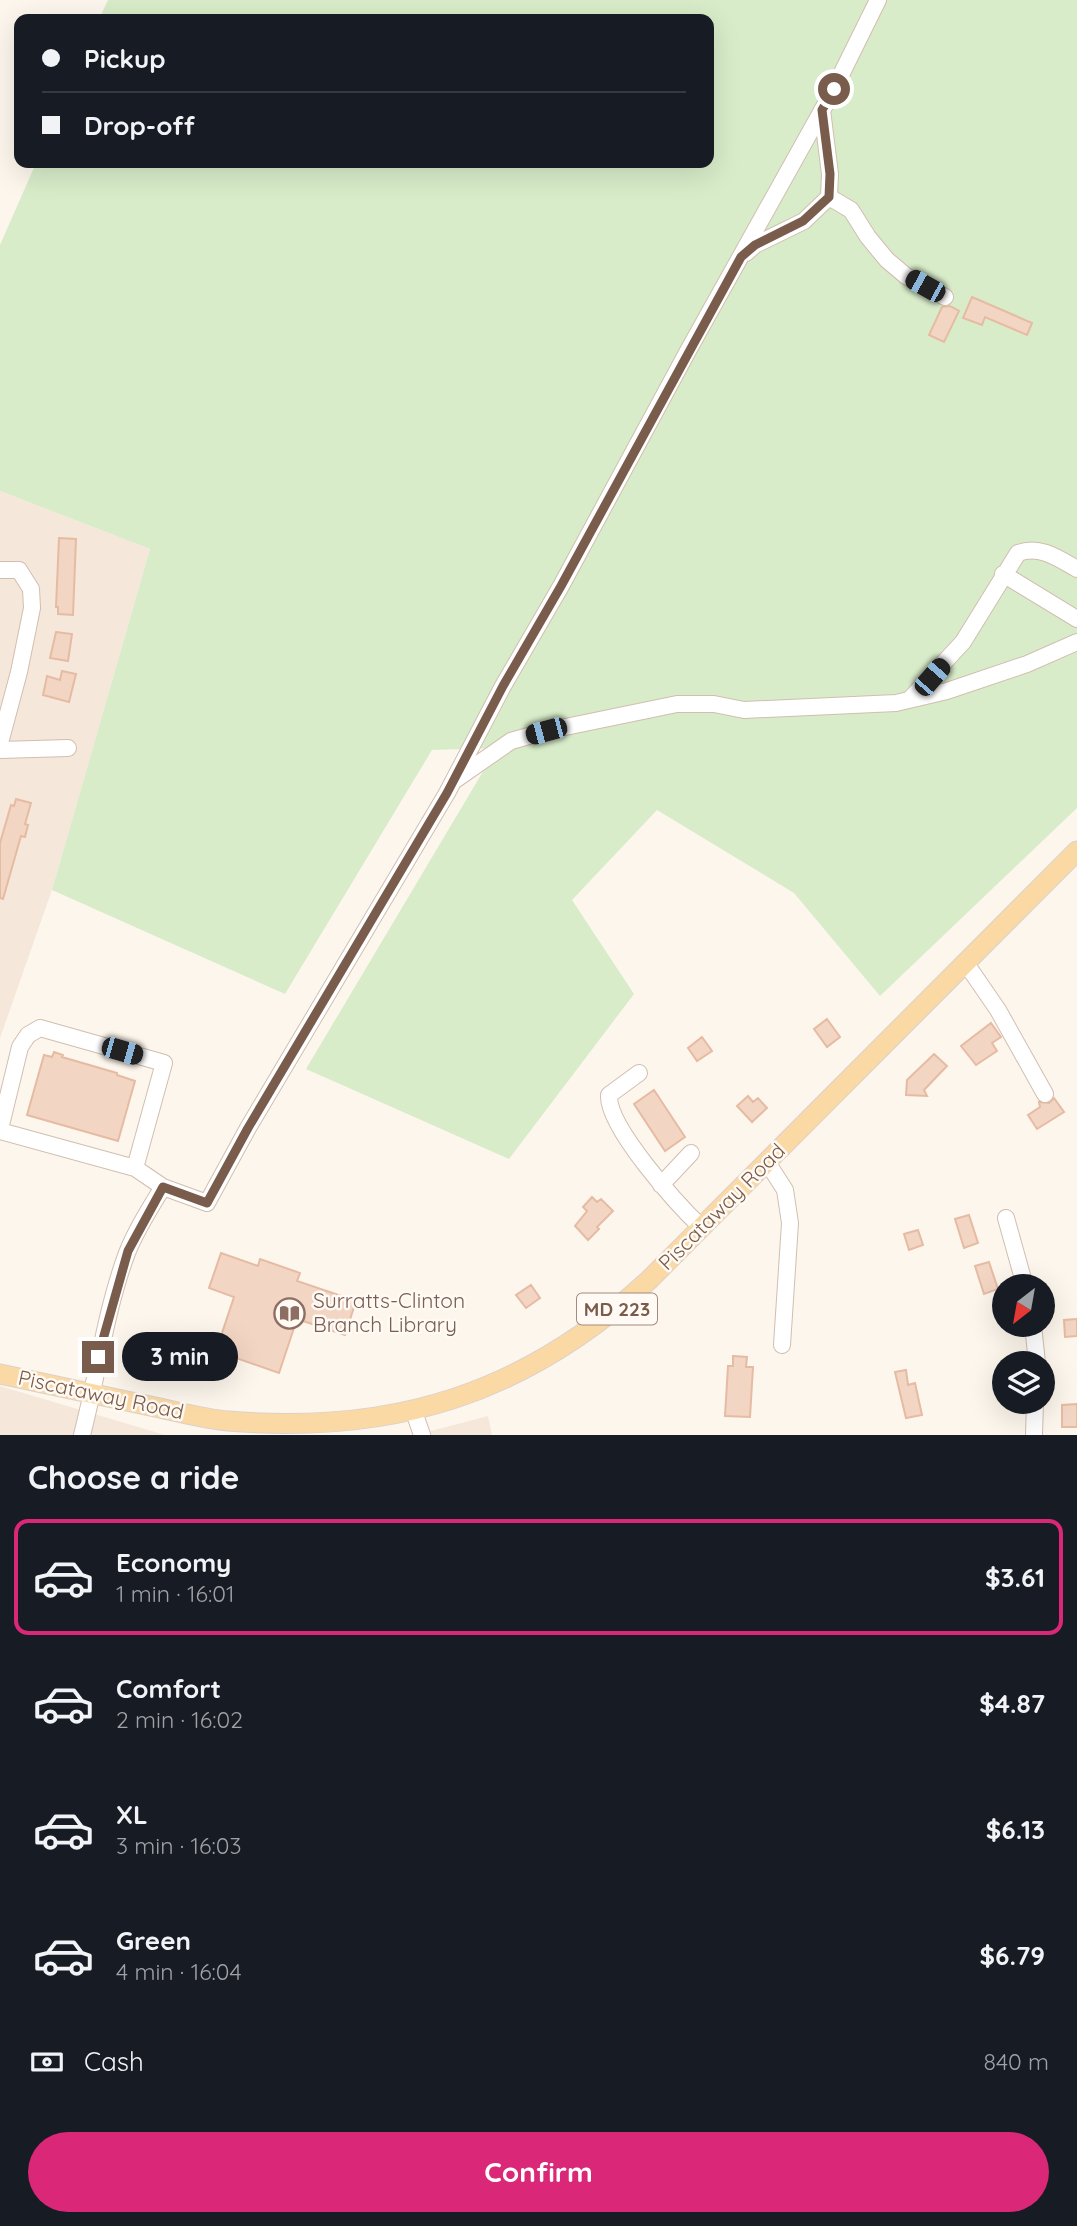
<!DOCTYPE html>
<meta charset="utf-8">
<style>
body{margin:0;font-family:Quicksand,sans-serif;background:#20242c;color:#f1f3f6;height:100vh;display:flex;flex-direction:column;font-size:26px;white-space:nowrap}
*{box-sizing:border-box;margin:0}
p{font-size:23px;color:#9ea1a6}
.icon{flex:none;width:38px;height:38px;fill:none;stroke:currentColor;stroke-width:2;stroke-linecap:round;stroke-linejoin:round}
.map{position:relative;height:1435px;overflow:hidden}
.details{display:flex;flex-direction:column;background:#171b24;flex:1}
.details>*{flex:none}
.banner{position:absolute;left:14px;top:14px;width:700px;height:154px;border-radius:14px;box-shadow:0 7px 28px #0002;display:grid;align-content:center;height:154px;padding:0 28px;background:#171b24}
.needle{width:46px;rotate:211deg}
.controls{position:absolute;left:992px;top:1274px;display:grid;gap:14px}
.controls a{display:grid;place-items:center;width:63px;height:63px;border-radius:50%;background:#171b24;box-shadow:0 7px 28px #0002;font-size:35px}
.end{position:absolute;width:32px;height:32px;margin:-16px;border:9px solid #7a5c4d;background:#fff;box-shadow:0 0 0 4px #fff}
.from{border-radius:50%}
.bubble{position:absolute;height:49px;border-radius:24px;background:#171b24;box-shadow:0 7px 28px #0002;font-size:23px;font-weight:800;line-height:49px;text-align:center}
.car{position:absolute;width:21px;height:42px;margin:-21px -10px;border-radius:9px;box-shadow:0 0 5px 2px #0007;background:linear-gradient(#222 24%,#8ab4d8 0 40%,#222 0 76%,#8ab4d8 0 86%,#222 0)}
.banner b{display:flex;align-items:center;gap:24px;height:66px;font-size:26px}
.banner b+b{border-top:2px solid #363941}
.banner i{width:18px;height:18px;background:#f1f3f6}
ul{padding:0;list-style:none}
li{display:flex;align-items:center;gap:21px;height:116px;margin:0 14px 10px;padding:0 14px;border:4px solid transparent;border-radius:14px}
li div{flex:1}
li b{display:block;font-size:26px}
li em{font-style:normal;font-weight:800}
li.selected{border-color:#db2777}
li>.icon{width:63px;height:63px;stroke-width:1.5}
h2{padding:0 28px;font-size:32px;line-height:84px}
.pay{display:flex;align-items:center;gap:18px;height:77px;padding:0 28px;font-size:26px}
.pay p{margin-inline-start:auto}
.button{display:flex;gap:14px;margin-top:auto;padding:14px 28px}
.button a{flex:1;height:80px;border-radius:42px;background:#db2777;color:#fff;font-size:28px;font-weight:800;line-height:80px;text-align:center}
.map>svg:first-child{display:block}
</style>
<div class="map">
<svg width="1077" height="1435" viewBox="0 0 1077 1435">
<rect width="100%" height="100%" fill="#fdf6ec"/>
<path fill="#f5e8da" d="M0,491L150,549L52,890L0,1038Z
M0,1386L165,1435H0Z
M488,1416L492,1435H416Z"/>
<path fill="#d8ecc9" d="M108,0H1077V808L880,996L794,893L657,810L572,900L634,994L509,1159L306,1069L497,748L432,750L285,994L52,890L150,549L0,491V245L36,163H709V19H99Z"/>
<path fill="#f3d5c3" stroke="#e6bba3" stroke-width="2" d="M972,297L1032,323L1027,335L985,317L982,325L963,318Z
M950,306L959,311L944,342L929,335L942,307Z
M59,538L76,539L73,615L58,614V607H56Z
M56,632L72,634L68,661L50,658Z
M62,671L76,674L69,702L43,695L47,676L60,680Z
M16,799L31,803L25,824L28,825L25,837L21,836L3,899L0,898V843L11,805L14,806Z
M827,1019L840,1037L827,1047L814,1029Z
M991,1023L1001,1037L992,1043L997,1051L976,1065L961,1046Z
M702,1037L712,1051L697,1061L688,1048Z
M54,1052L63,1055L62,1057L117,1073V1075L135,1081L118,1141L27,1115L44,1055L52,1057Z
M934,1054L947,1066L924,1090L927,1096L906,1095L907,1080Z
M654,1090L685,1137L665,1151L634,1104Z
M748,1096L753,1102L758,1098L767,1108L752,1122L737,1106Z
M1054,1098L1064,1112L1037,1129L1028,1115L1040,1107L1039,1102L1049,1103Z
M592,1197L597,1202L601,1199L613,1211L597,1227L599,1229L588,1240L575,1226L587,1211L583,1207Z
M969,1215L978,1243L964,1248L955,1219Z
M918,1230L923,1245L909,1250L904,1234Z
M221,1253L258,1266L260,1259L300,1273L297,1281L356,1301L345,1335L297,1319L279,1373L216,1351L234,1297L209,1288Z
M989,1262L998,1289L984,1294L975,1266Z
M531,1285L540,1298L526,1308L516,1295Z
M1077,1319V1336L1065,1337L1064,1320Z
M733,1356L747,1357L746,1367H753L750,1417L725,1416L728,1366H733Z
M906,1370L908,1385L915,1383L922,1415L906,1418L895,1372Z
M1077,1404V1427H1062V1405Z"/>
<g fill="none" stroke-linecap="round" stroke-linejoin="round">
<defs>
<path id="minor" d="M829,197L851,210L868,237L887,260L906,276L945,297
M746,253L755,245L804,221L829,197L830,174L822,110
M0,570H19L31,589L32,608L19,672L0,743
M1003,574L1077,619
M911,698L963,642L1018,553C1040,545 1058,558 1077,569
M0,750L68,748
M455,780L511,741L546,731L677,704H714L744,710L896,703L947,691L1027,664L1077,642
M965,962L998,1010L1045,1094
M639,1073L609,1095C607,1127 678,1205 702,1228
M0,1129L20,1047L28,1035L40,1028L164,1063L135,1168
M0,1131L135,1168L163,1187L207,1203L248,1128L447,793L503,686L561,586L689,349L834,89L878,0
M767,1162L785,1190L790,1223L782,1345
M661,1185L691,1153
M1006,1218L1025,1286
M1033,1325L1037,1363
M414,1412L422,1435
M82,1435C98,1374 105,1312 127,1253C136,1230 150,1208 163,1187
M1034,1435L1035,1402"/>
<path id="major" d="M0,1374C52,1385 103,1396 155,1407C179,1412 204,1419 228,1421C395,1435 526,1393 649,1280L1077,851"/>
</defs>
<use href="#minor" stroke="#d1beb0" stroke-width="18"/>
<use href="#major" stroke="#dad1cd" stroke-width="21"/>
<use href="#minor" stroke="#fff" stroke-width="16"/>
<use href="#major" stroke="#fbd9a5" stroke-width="19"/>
</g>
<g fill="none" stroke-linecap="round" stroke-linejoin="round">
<path stroke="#7a5c4d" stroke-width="9" d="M98,1357L128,1251L163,1187L207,1203L248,1128L447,793L503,686L561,586L741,257L755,245L803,221L829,197L830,174L822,110L834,89"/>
</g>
<defs>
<symbol id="library-ring" viewBox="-11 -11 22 22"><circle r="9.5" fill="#fffaf3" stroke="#8d6e63" stroke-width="1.5"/><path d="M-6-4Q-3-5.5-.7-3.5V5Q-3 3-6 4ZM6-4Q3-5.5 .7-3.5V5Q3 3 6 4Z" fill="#8d6e63"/></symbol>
</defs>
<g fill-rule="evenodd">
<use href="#library-ring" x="272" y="1296" width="35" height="35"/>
</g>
<g text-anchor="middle" stroke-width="5" stroke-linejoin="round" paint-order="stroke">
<rect fill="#fffaf3" stroke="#a28b7f" stroke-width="2" x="577" y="1293.5" width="80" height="31" rx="5"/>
<g font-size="19" font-weight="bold" fill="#7a5c4d">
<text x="617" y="1316">MD 223</text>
</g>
<g font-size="21" fill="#7a5c4d" stroke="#fffaf3">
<text transform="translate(722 1207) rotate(-45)" y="7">Piscataway Road</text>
<text transform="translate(101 1395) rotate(12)" y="7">Piscataway Road</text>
</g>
<g font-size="21" fill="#785e54" stroke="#fffaf3" text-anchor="start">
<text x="313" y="1308">Surratts-Clinton<tspan x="313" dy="24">Branch Library</tspan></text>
</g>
</g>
</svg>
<div class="controls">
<a><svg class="needle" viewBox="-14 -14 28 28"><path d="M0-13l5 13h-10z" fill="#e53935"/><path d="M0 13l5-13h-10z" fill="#9ea1a6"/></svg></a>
<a><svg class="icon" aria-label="layers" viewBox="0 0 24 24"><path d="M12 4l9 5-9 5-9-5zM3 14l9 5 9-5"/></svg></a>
</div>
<i class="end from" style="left:834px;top:89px"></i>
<i class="end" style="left:98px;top:1357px"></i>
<div class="bubble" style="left:122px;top:1332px;width:116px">3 min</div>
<i class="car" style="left:925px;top:286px;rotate:299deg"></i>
<i class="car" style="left:932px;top:677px;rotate:41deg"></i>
<i class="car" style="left:546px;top:731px;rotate:255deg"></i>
<i class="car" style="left:122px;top:1051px;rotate:106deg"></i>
<div class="banner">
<b><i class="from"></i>Pickup</b>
<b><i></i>Drop-off</b>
</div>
</div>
<section class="details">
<h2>Choose a ride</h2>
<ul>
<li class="selected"><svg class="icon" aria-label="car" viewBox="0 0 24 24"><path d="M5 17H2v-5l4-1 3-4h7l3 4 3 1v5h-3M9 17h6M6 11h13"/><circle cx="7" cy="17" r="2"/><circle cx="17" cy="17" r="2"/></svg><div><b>Economy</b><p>1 min · 16:01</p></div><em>$3.61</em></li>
<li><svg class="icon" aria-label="car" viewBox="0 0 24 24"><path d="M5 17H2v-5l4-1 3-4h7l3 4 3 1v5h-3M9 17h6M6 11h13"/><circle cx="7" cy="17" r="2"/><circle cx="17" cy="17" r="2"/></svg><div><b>Comfort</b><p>2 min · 16:02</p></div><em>$4.87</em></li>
<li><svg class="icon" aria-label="car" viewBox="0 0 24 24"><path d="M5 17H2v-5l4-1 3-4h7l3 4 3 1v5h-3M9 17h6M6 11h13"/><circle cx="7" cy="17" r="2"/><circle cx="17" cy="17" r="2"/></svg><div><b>XL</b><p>3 min · 16:03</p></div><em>$6.13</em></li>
<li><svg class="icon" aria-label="car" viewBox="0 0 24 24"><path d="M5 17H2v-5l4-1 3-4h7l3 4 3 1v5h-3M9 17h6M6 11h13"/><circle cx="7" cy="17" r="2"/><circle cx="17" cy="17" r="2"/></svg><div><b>Green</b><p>4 min · 16:04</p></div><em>$6.79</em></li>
</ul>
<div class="pay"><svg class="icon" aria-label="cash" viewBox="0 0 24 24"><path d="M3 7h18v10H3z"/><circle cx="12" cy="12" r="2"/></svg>Cash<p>840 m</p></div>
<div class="button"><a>Confirm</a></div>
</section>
